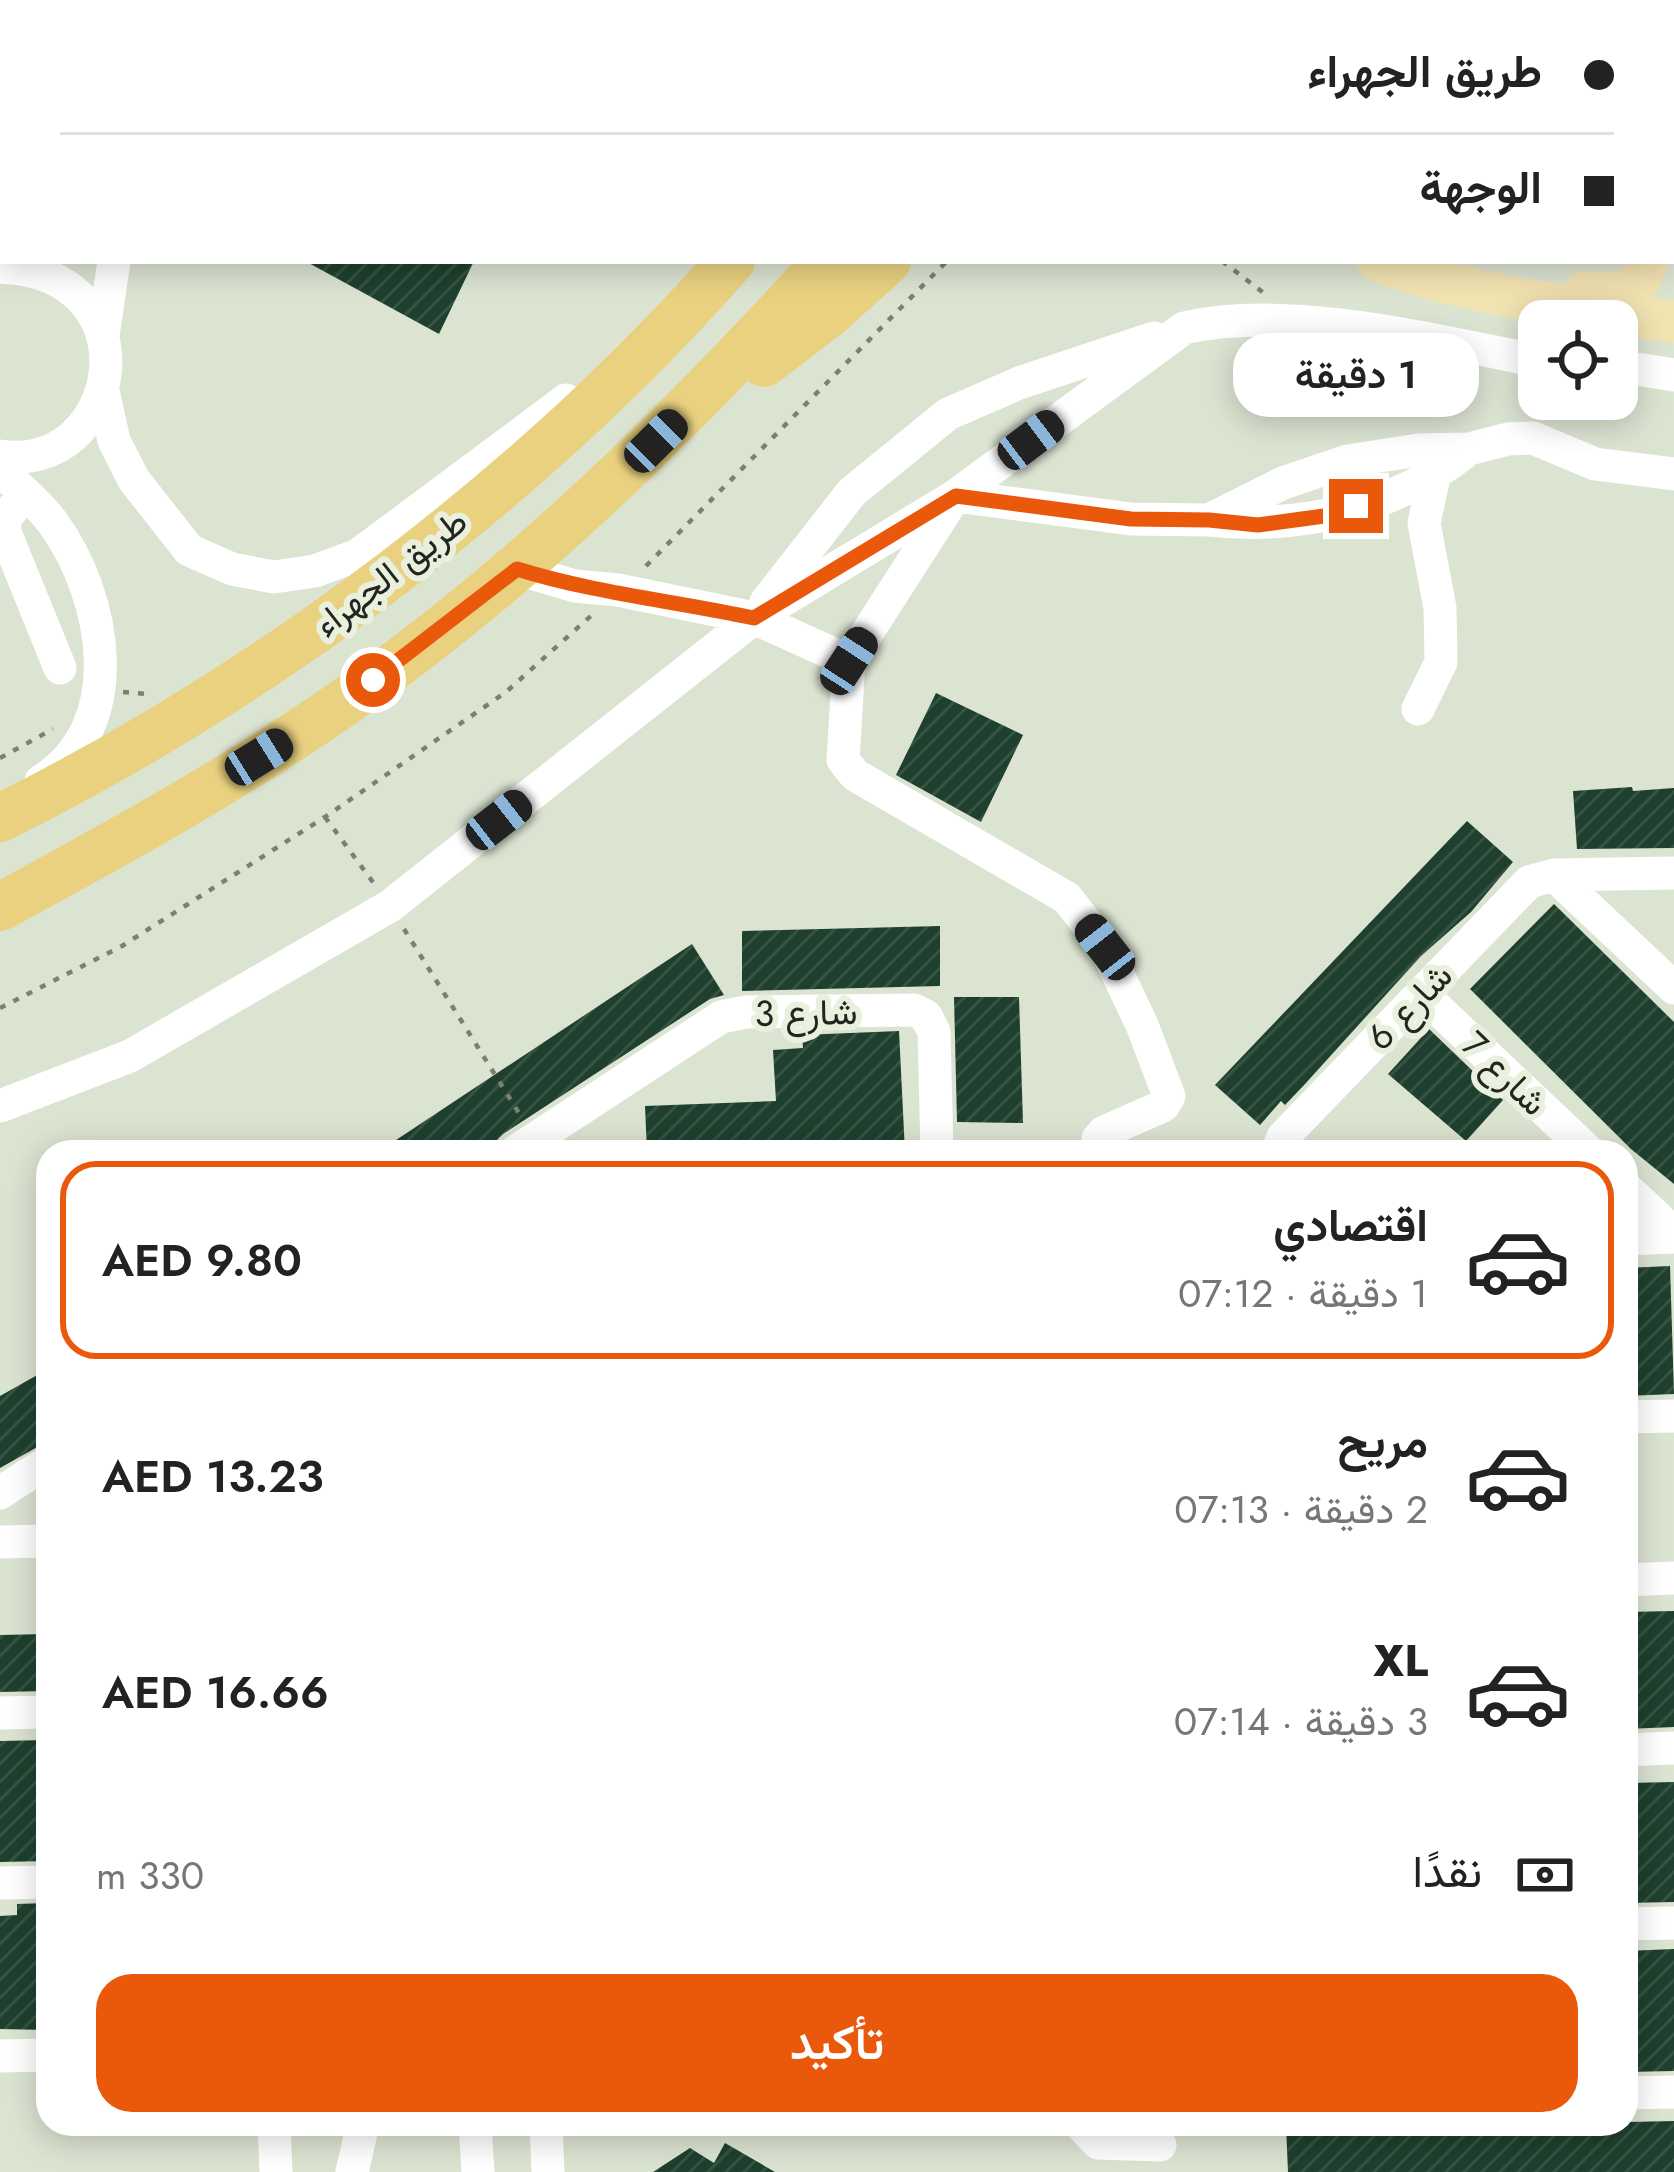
<!DOCTYPE html>
<html lang="ar">
<meta charset="utf-8">
<style>
body{margin:0;font-family:Jost,Vazirmatn,sans-serif;background:#f2f2f2;color:#222;direction:rtl;height:100vh;display:flex;flex-direction:column;font-size:45px;white-space:nowrap}
*{box-sizing:border-box;margin:0}
p{font-size:39px;color:#767676}
.icon{flex:none;width:66px;height:66px;fill:none;stroke:currentColor;stroke-width:2;stroke-linecap:round;stroke-linejoin:round}
.map{position:relative;flex:1;overflow:hidden;direction:ltr}
.drawer{position:absolute;left:36px;top:1140px;width:1602px;height:996px;display:flex;flex-direction:column;background:#fff;border-radius:36px;box-shadow:0 6px 30px #0003;direction:rtl}
.drawer>*{flex:none}
.hud{position:absolute;left:0px;top:0px;width:1674px;height:264px;box-shadow:0 6px 30px #0003;direction:rtl;display:grid;align-content:center;height:264px;padding:0 60px;background:#fff}
.buttons{position:absolute;left:1518px;top:300px;display:grid;gap:24px}
.buttons a{display:grid;place-items:center;width:120px;height:120px;border-radius:24px;background:#fff;box-shadow:0 6px 30px #0003;font-size:60px}
.end{position:absolute;width:54px;height:54px;margin:-27px;border:15px solid #ea580c;background:#fff;box-shadow:0 0 0 6px #fff}
.from{border-radius:50%}
.bubble{position:absolute;height:84px;border-radius:36px;background:#fff;box-shadow:0 6px 30px #0003;font-size:39px;font-weight:600;line-height:84px;text-align:center;direction:rtl}
.car{position:absolute;width:36px;height:72px;margin:-36px -18px;border-radius:15px;box-shadow:0 0 9px 3px #0007;background:linear-gradient(#222 24%,#8ab4d8 0 40%,#222 0 76%,#8ab4d8 0 86%,#222 0)}
.hud b{display:flex;align-items:center;gap:42px;height:114px;font-size:45px}
.hud b+b{border-top:3px solid #e0e0e0}
.hud i{width:30px;height:30px;background:#222}
ul{padding:21px 0 0;list-style:none}
li{display:flex;align-items:center;gap:36px;height:198px;margin:0 24px 18px;padding:0 36px;border:6px solid transparent;border-radius:36px}
li div{flex:1}
li b{display:block;font-size:45px}
li em{font-style:normal;font-weight:600}
li.on{border-color:#ea580c}
li>.icon{width:108px;height:108px;stroke-width:1.5}
.pay{display:flex;align-items:center;gap:30px;height:132px;padding:0 60px;font-size:45px}
.pay p{margin-inline-start:auto}
.primary-button{display:flex;gap:24px;margin-top:auto;padding:24px 60px}
.primary-button a{flex:1;height:138px;border-radius:36px;background:#ea580c;color:#fff;font-size:48px;font-weight:600;line-height:138px;text-align:center}
.map>svg:first-child{display:block}
</style>
<div class="map">
<svg width="1674" height="2172" viewBox="0 0 1674 2172">
<defs>
<pattern id="building-hatch" width="6" height="6" patternUnits="userSpaceOnUse" patternTransform="scale(3)"><rect width="6" height="6" fill="#1f402e"/><path d="M-1 1l2-2M0 6l6-6M5 7l2-2" fill="none" stroke="#375343"/></pattern>
</defs>
<rect width="100%" height="100%" fill="#dbe3d1"/>
<path fill="url(#building-hatch)" d="M305,261H474L439,334Z
M936,693L1023,735L981,822L896,775Z
M1632,787L1633,791L1674,788V848L1577,849L1573,791Z
M1467,821L1513,862L1471,912L1421,956L1305,1084L1285,1105L1281,1101L1260,1125L1215,1085Z
M1554,904L1674,1022V1184L1631,1149L1470,989Z
M940,926V986L742,991V931Z
M692,944L724,995L710,999L503,1134L485,1152H378Z
M954,997H1019L1023,1123L957,1122Z
M1429,1029L1503,1100L1466,1141L1388,1074Z
M899,1031L905,1152H647L645,1106L776,1101L773,1050L803,1048L802,1035Z
M1670,1266L1674,1394L1626,1396V1268Z
M48,1369V1441L0,1468V1396Z
M1674,1611V1727L1626,1729V1612Z
M48,1634V1691L0,1692V1635Z
M48,1740V1861L0,1862V1741Z
M1674,1782V1902L1626,1903V1783Z
M47,1903L48,2030L0,2029V1916L17,1915V1904Z
M1674,1949V2071L1626,2072V1951Z
M1674,2121V2172H1288L1286,2126L1353,2128Z
M725,2143L775,2172H653L690,2148L714,2163Z"/>
<g fill="none" stroke-linecap="round" stroke-linejoin="round">
<path stroke="#7a8074" stroke-width="4.5" stroke-dasharray="6 9" stroke-linecap="butt" d="M1101,3L1107,0
M1222,261L1265,294
M646,566L947,261
M123,692L148,694
M0,758L53,729
M325,817L375,885
M404,929L522,1118
M0,1008L122,946L325,817L506,692L593,614"/>
<path stroke="#fff" stroke-width="33" d="M58,0L65,3
M185,3L186,0
M221,3L223,0
M273,3L275,0
M336,3L338,0
M407,3L409,0
M681,3L682,0
M1663,3V0
M1671,82L1674,61
M0,267C158,273 123,474 0,456
M103,335L114,261
M1617,366L1674,375
M103,391L114,441L134,480L189,550L232,569L274,577L315,571L358,555L566,400
M0,471C18,486 39,504 53,523C106,596 130,726 41,781
M25,494L6,517L4,530L60,668
M1209,520C1301,530 1397,508 1469,449
M517,569L575,586L618,590L754,618L849,661
M766,602L852,492L948,414L1019,383L1154,338
M1418,709L1441,662L1440,608L1424,523L1434,477
M1554,875L1674,988
M1421,993L1589,1152
M0,1106L130,1056L390,906L754,618L955,496L1184,328C1290,304 1432,340 1539,361
M515,1152L721,1017L746,1012L914,1010L926,1016L934,1032L937,1152
M1098,1152V1139L1104,1132L1163,1106L1169,1096L1142,1025L1105,947L1067,898L855,775L843,760L849,661L955,496L1131,519L1209,520L1283,483L1348,461L1418,450L1469,449L1508,439L1533,438L1595,464L1674,474
M1277,1152L1283,1137L1529,882L1554,875L1674,873
M1626,1188L1674,1233
M1626,1239L1674,1237
M1626,1417L1674,1416
M0,1493L48,1462
M0,1542L48,1541
M1626,1580L1674,1578
M0,1713L48,1712
M1626,1750L1674,1748
M0,1883L48,1882
M1626,1924L1674,1923
M0,2056L48,2055
M1626,2093L1674,2092
M274,2124L276,2172
M475,2124L478,2172
M546,2124L548,2172
M1080,2124L1098,2143L1160,2145
M352,2172L363,2124"/>
<path stroke="#f2e3b2" stroke-width="42" d="M1378,261C1468,296 1579,308 1674,322
M1584,292C1614,294 1641,296 1647,261"/>
<path stroke="#e9d17f" stroke-width="48" d="M1014,0H1021
M1160,0L1162,3
M941,3L944,0
M764,363L828,314L887,261
M0,818C268,685 533,486 731,261
M0,907C114,845 229,782 336,708C519,581 678,425 827,261"/>
</g>
<g fill="none" stroke-linecap="round" stroke-linejoin="round">
<path stroke="#ea580c" stroke-width="15" d="M373,680L517,569C594,593 675,601 754,618L956,496L1131,519L1209,520L1258,525L1324,516L1356,506"/>
</g>
<g text-anchor="middle" stroke-width="12" stroke-linejoin="round" paint-order="stroke">
<g font-size="36" fill="#23261f" stroke="#e9f0de">
<text transform="translate(390 572) rotate(-38)" y="13">طريق الجهراء</text>
<text transform="translate(1409 1006) rotate(-46)" y="13">شارع 6</text>
<text transform="translate(806 1012) rotate(-1)" y="13">شارع 3</text>
<text transform="translate(1505 1073) rotate(44)" y="13">شارع 7</text>
</g>
</g>
</svg>
<div class="buttons">
<a><svg class="icon" aria-label="locate" viewBox="0 0 24 24"><circle cx="12" cy="12" r="6"/><path d="M12 2v4M12 18v4M2 12h4M18 12h4"/></svg></a>
</div>
<i class="end from" style="left:373px;top:680px"></i>
<i class="end" style="left:1356px;top:506px"></i>
<div class="bubble" style="left:1233px;top:333px;width:246px">1 دقيقة</div>
<i class="car" style="left:1031px;top:440px;rotate:53deg"></i>
<i class="car" style="left:656px;top:441px;rotate:45deg"></i>
<i class="car" style="left:849px;top:661px;rotate:33deg"></i>
<i class="car" style="left:259px;top:757px;rotate:58deg"></i>
<i class="car" style="left:499px;top:820px;rotate:52deg"></i>
<i class="car" style="left:1105px;top:947px;rotate:322deg"></i>
<div class="hud">
<b><i class="from"></i>طريق الجهراء</b>
<b><i></i>الوجهة</b>
</div>
<section class="drawer">
<ul>
<li class="on"><svg class="icon" aria-label="car" viewBox="0 0 24 24"><path d="M5 17H2v-5l4-1 3-4h7l3 4 3 1v5h-3M9 17h6M6 11h13"/><circle cx="7" cy="17" r="2"/><circle cx="17" cy="17" r="2"/></svg><div><b>اقتصادي</b><p>1 دقيقة · 07:12</p></div><em>AED 9.80</em></li>
<li><svg class="icon" aria-label="car" viewBox="0 0 24 24"><path d="M5 17H2v-5l4-1 3-4h7l3 4 3 1v5h-3M9 17h6M6 11h13"/><circle cx="7" cy="17" r="2"/><circle cx="17" cy="17" r="2"/></svg><div><b>مريح</b><p>2 دقيقة · 07:13</p></div><em>AED 13.23</em></li>
<li><svg class="icon" aria-label="car" viewBox="0 0 24 24"><path d="M5 17H2v-5l4-1 3-4h7l3 4 3 1v5h-3M9 17h6M6 11h13"/><circle cx="7" cy="17" r="2"/><circle cx="17" cy="17" r="2"/></svg><div><b>XL</b><p>3 دقيقة · 07:14</p></div><em>AED 16.66</em></li>
</ul>
<div class="pay"><svg class="icon" aria-label="cash" viewBox="0 0 24 24"><path d="M3 7h18v10H3z"/><circle cx="12" cy="12" r="2"/></svg>نقدًا<p>330 m</p></div>
<div class="primary-button"><a>تأكيد</a></div>
</section>
</div>
